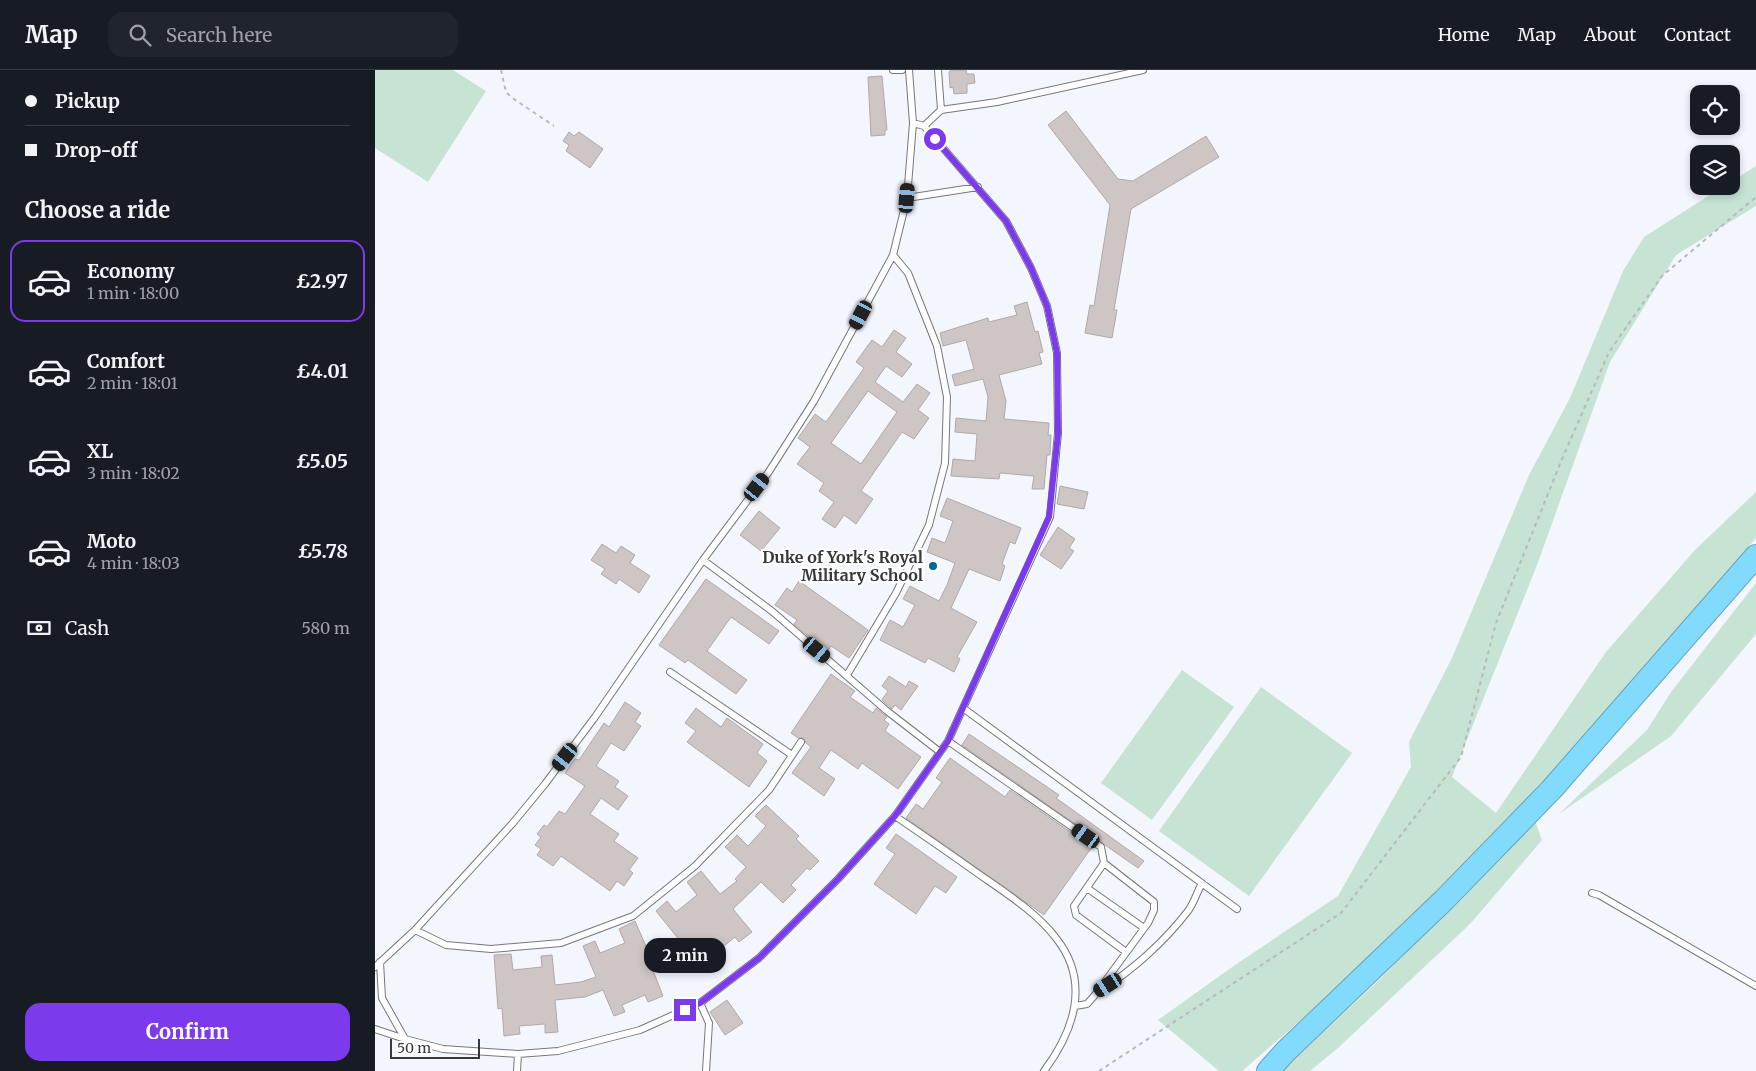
<!DOCTYPE html>
<meta charset="utf-8">
<style>
body{margin:0;font-family:Merriweather,serif;background:#20242c;color:#f1f3f6;height:100vh;display:flex;flex-direction:column;font-size:19px;white-space:nowrap}
*{box-sizing:border-box;margin:0}
p{font-size:16px;color:#9ea1a6}
.icon{flex:none;width:28px;height:28px;fill:none;stroke:currentColor;stroke-width:2;stroke-linecap:round;stroke-linejoin:round}
.map{position:relative;flex:1;overflow:hidden}
.drawer{display:flex;flex-direction:column;background:#171b24;width:375px}
.drawer>*{flex:none}
.guide{display:grid;align-content:center;height:110px;padding:0 25px;background:#171b24}
.tools{position:absolute;left:1315px;top:15px;display:grid;gap:10px}
.tools a{display:grid;place-items:center;width:50px;height:50px;border-radius:10px;background:#171b24;box-shadow:0 2px 8px #0003;font-size:25px}
.scale{position:absolute;left:15px;bottom:12px;width:90px;box-sizing:border-box;padding-left:5px;border:2px solid #37383a;border-top:0;font-size:14px;line-height:18px;white-space:nowrap;color:#37383a;-webkit-text-stroke:4px #fff;paint-order:stroke}
.end{position:absolute;width:22px;height:22px;margin:-11px;border:6px solid #7c3aed;background:#fff;box-shadow:0 0 0 2px #fff}
.from{border-radius:50%}
.bubble{position:absolute;height:35px;border-radius:15px;background:#171b24;box-shadow:0 2px 8px #0003;font-size:16px;font-weight:700;line-height:35px;text-align:center}
.car{position:absolute;width:15px;height:30px;margin:-15px -8px;border-radius:6px;box-shadow:0 0 4px 1px #0007;background:linear-gradient(#222 24%,#8ab4d8 0 40%,#222 0 76%,#8ab4d8 0 86%,#222 0)}
.guide b{display:flex;align-items:center;gap:18px;height:48px;font-size:19px}
.guide b+b{border-top:1px solid #363941}
.guide i{width:12px;height:12px;background:#f1f3f6}
ul{padding:0;list-style:none}
li{display:flex;align-items:center;gap:15px;height:82px;margin:0 10px 8px;padding:0 15px;border:2px solid transparent;border-radius:15px}
li div{flex:1}
li b{display:block;font-size:19px}
li em{font-style:normal;font-weight:700}
li.active{border-color:#7c3aed}
li>.icon{width:45px;height:45px;stroke-width:1.5}
h2{padding:0 25px;font-size:22px;line-height:60px}
.pay{display:flex;align-items:center;gap:12px;height:55px;padding:0 25px;font-size:19px}
.pay p{margin-inline-start:auto}
.primary-button{display:flex;gap:10px;margin-top:auto;padding:10px 25px}
.primary-button a{flex:1;height:58px;border-radius:15px;background:#7c3aed;color:#fff;font-size:20px;font-weight:700;line-height:58px;text-align:center}
header{display:flex;align-items:center;gap:30px;box-sizing:border-box;height:70px;padding:0 25px;background:#171b24;border-bottom:1px solid #363941}
header strong{font-size:24px}
nav{display:flex;gap:28px;margin-inline-start:auto;font-size:18px}
.search{width:350px;height:45px;background:#20242c;display:flex;align-items:center;gap:12px;box-sizing:border-box;padding:0 18px;border-radius:15px;color:#9ea1a6;font-size:19px}
main{display:flex;flex:1;min-height:0}
.map>svg:first-child{display:block}
</style>
<header>
<strong>Map</strong>
<div class="search"><svg class="icon" aria-label="search" viewBox="0 0 24 24"><circle cx="10" cy="10" r="6"/><path d="M15 15l6 6"/></svg>Search here</div>
<nav><a>Home</a><a>Map</a><a>About</a><a>Contact</a></nav>
</header>
<main>
<section class="drawer">
<div class="guide">
<b><i class="from"></i>Pickup</b>
<b><i></i>Drop-off</b>
</div>
<h2>Choose a ride</h2>
<ul>
<li class="active"><svg class="icon" aria-label="car" viewBox="0 0 24 24"><path d="M5 17H2v-5l4-1 3-4h7l3 4 3 1v5h-3M9 17h6M6 11h13"/><circle cx="7" cy="17" r="2"/><circle cx="17" cy="17" r="2"/></svg><div><b>Economy</b><p>1 min · 18:00</p></div><em>£2.97</em></li>
<li><svg class="icon" aria-label="car" viewBox="0 0 24 24"><path d="M5 17H2v-5l4-1 3-4h7l3 4 3 1v5h-3M9 17h6M6 11h13"/><circle cx="7" cy="17" r="2"/><circle cx="17" cy="17" r="2"/></svg><div><b>Comfort</b><p>2 min · 18:01</p></div><em>£4.01</em></li>
<li><svg class="icon" aria-label="car" viewBox="0 0 24 24"><path d="M5 17H2v-5l4-1 3-4h7l3 4 3 1v5h-3M9 17h6M6 11h13"/><circle cx="7" cy="17" r="2"/><circle cx="17" cy="17" r="2"/></svg><div><b>XL</b><p>3 min · 18:02</p></div><em>£5.05</em></li>
<li><svg class="icon" aria-label="car" viewBox="0 0 24 24"><path d="M5 17H2v-5l4-1 3-4h7l3 4 3 1v5h-3M9 17h6M6 11h13"/><circle cx="7" cy="17" r="2"/><circle cx="17" cy="17" r="2"/></svg><div><b>Moto</b><p>4 min · 18:03</p></div><em>£5.78</em></li>
</ul>
<div class="pay"><svg class="icon" aria-label="cash" viewBox="0 0 24 24"><path d="M3 7h18v10H3z"/><circle cx="12" cy="12" r="2"/></svg>Cash<p>580 m</p></div>
<div class="primary-button"><a>Confirm</a></div>
</section>
<div class="map">
<svg width="1381" height="1001" viewBox="0 0 1381 1001">
<rect width="100%" height="100%" fill="#f3f6fd"/>
<path fill="#c6e3d4" d="M0,0H78L111,21L53,112L0,78Z
M1381,96V136L1301,185L1235,292L1162,495L1077,707L1121,743L1231,582L1320,480L1381,422V468L1138,750L1030,860L867,1001H844L783,950L860,895L963,826L1036,697L1034,672L1077,588L1154,405L1195,328L1248,201L1269,167L1349,116H1356V112Z
M1381,513V564L1296,666L1184,744L1272,660L1296,622Z
M807,600L859,637L777,750L726,713Z
M886,617L977,683L874,826L784,761Z
M1160,751L1167,770L1095,854L963,978L935,1001H906L1000,914Z"/>
<path fill="#cec6c5" stroke="#b1a9a8" fill-rule="evenodd" d="M576,0H591L592,4H599L600,13L592,14V23L579,24L578,17L575,18L574,2Z
M507,6L512,60H510V65L496,66L493,7Z
M691,41L743,109L758,111L831,66L844,87L756,139L739,240H742L737,268L710,263L715,235L719,236L735,135L673,55Z
M194,62L199,66L204,62L228,79L215,98L191,81L194,75L188,71Z
M652,232L660,262L663,261L668,282L664,283L667,294L624,305L631,331L629,349L674,353L673,365H676L675,385H672L669,419H657L659,406L625,403L624,409L576,406L578,389L600,391L602,364L580,362L581,348L611,351L613,327L608,309L580,316L577,305L599,299L591,270L568,276L565,263L613,248L614,252L642,245L639,236Z
M519,260L531,268L521,282L537,294L527,307L511,296L500,312L528,332L542,314L555,323L543,340L554,348L539,369L527,362L486,421L498,429L481,454L469,445L460,458L447,449L459,432L444,421L449,413L422,394L435,377L423,368L440,344L451,352L489,298L481,292L497,270L507,277ZM493,321L522,342L486,394L456,373Z
M685,416L713,422L709,439L682,434Z
M572,428L646,458L640,474L635,472L627,494L630,496L625,511L594,499L576,538L602,552L582,587L585,589L579,602L553,588L550,593L505,570L515,550L528,557L540,535L528,529L535,516L564,531L572,515L580,493L552,482L557,468L570,473L578,451L565,446Z
M384,441L405,458L386,481L365,465Z
M683,457L700,469L694,478L699,481L686,499L665,485Z
M227,474L241,483L246,476L260,485L255,493L275,506L264,523L244,509L241,514L226,504L230,499L216,490Z
M331,509L404,561L394,574L356,547L332,581L372,610L361,624L313,590L310,593L284,575Z
M424,511L493,560L474,588L456,576L452,582L419,554L422,550L400,535L412,518L417,522Z
M456,604L480,621L475,627L498,643L501,638L512,647L509,650L514,654L510,661L546,687L523,719L487,693L483,699L456,680L444,698L460,709L449,726L417,703L436,677L431,673L429,668H423L416,663Z
M514,606L531,617L534,611L543,616L526,640L520,635L517,639L507,630L513,621L507,616Z
M250,632L266,643L260,652L266,656L249,681L236,673L221,696L244,711L240,717L253,726L243,740L226,728L215,744L244,764L239,771L263,788L254,800L258,803L249,816L242,811L235,821L186,786L178,796L162,785L166,779L160,775L166,767L162,764L169,755L172,757L184,741L190,744L210,716L190,703L200,689L204,690L229,653L234,657Z
M321,638L346,657L352,648L388,674L382,683L392,691L374,717L312,672L321,661L310,653Z
M594,664L684,725L681,728L769,791L763,798L587,675Z
M575,688L630,727L635,720L717,777L669,845L531,748L541,734L548,739L567,712L561,708Z
M391,735L424,766L421,769L444,791L435,800L432,798L416,815L421,820L408,833L386,812L358,839L377,862L364,872L360,867L339,884L344,890L334,898L314,874L310,877L281,841L292,831L301,842L322,825L312,812L326,801L345,824L362,811L360,809L371,797L350,777L362,765L373,776L391,756L380,746Z
M521,764L582,807L571,823L560,816L541,844L499,814L520,784L511,778Z
M260,851L280,897L277,898L288,926L273,932L270,925L247,935L250,942L239,946L228,920L210,927L180,930L183,962L170,963V954L144,956L145,964L129,966L127,938L123,939L119,885L136,884L138,900L167,897L166,886L177,885L180,915L206,912L221,907L208,876L220,871L225,883L250,873L244,859Z
M352,930L368,953L350,965L335,942Z"/>
<g fill="none" stroke-linecap="round" stroke-linejoin="round">
<defs>
<path id="lane" d="M518,0H527
M566,40L622,32L768,0
M549,56L566,40L563,0
M532,128L603,117
M328,490L398,542L512,641L565,682
M295,602L417,685
M472,605L521,523L554,455L570,393L572,327L562,276L533,203L518,185
M588,638L862,839
M573,671L726,777L729,793L779,832V840L773,853L720,925L712,934L700,936
M520,746C548,765 577,785 605,805C631,823 662,843 681,868C716,912 699,961 669,1001
M729,793L699,836L701,845L751,882
M712,818L769,858
M1217,823L1224,825L1381,916
M40,860L71,875L116,879L186,873L258,846L320,796L394,720L426,672
M5,892L7,928L30,969
M0,897L40,860L137,754L170,714L220,647L328,490L393,403L439,331L518,185L532,128L538,53L534,0
M726,920C758,900 790,871 813,841C819,833 822,822 827,813
M325,933L334,953L331,1001
M0,959L30,969L68,979L143,984L183,981L265,960L325,933L384,888L463,809L520,746L573,671L675,447L683,363L682,283L672,236L656,198L631,151L549,56L538,53
M142,1001L143,984"/>
<path id="highway" d="M893,1001L911,981L1069,830L1176,720L1381,486"/>
</defs>
<use href="#lane" stroke="#75777d" stroke-width="8"/>
<use href="#highway" stroke="#68a1b9" stroke-width="24"/>
<path stroke="#b7b9be" stroke-width="2" stroke-dasharray="4 4" stroke-linecap="butt" d="M126,0L131,22L136,27L179,56
M724,1001L966,843L1086,687L1121,553L1187,389L1234,282L1287,206L1381,127"/>
<use href="#lane" stroke="#fff" stroke-width="6"/>
<use href="#highway" stroke="#82dafd" stroke-width="22"/>
</g>
<g fill="none" stroke-linecap="round" stroke-linejoin="round">
<path stroke="#7c3aed" stroke-width="6" d="M310,940L325,933L384,888L463,809L520,746L573,671L674,447L683,364L682,283L672,236L656,198L631,151L560,69"/>
</g>
<circle fill="#016694" stroke="#fff" stroke-width="2" cx="558" cy="496" r="5"/>
<g text-anchor="middle" stroke-width="4.5" stroke-linejoin="round" paint-order="stroke">
<g font-size="16" font-weight="bold" fill="#37383a" stroke="#fff" text-anchor="end">
<text x="548" y="493">Duke of York's Royal<tspan x="548" dy="18">Military School</tspan></text>
</g>
</g>
</svg>
<div class="tools">
<a><svg class="icon" aria-label="locate" viewBox="0 0 24 24"><circle cx="12" cy="12" r="6"/><path d="M12 2v4M12 18v4M2 12h4M18 12h4"/></svg></a>
<a><svg class="icon" aria-label="layers" viewBox="0 0 24 24"><path d="M12 4l9 5-9 5-9-5zM3 14l9 5 9-5"/></svg></a>
</div>
<div class="scale">50 m</div>
<i class="end from" style="left:560px;top:69px"></i>
<i class="end" style="left:310px;top:940px"></i>
<div class="bubble" style="left:269px;top:868px;width:82px">2 min</div>
<i class="car" style="left:532px;top:128px;rotate:5deg"></i>
<i class="car" style="left:486px;top:245px;rotate:208deg"></i>
<i class="car" style="left:382px;top:417px;rotate:37deg"></i>
<i class="car" style="left:442px;top:580px;rotate:130deg"></i>
<i class="car" style="left:190px;top:687px;rotate:217deg"></i>
<i class="car" style="left:711px;top:766px;rotate:305deg"></i>
<i class="car" style="left:733px;top:915px;rotate:238deg"></i>
</div>
</main>
